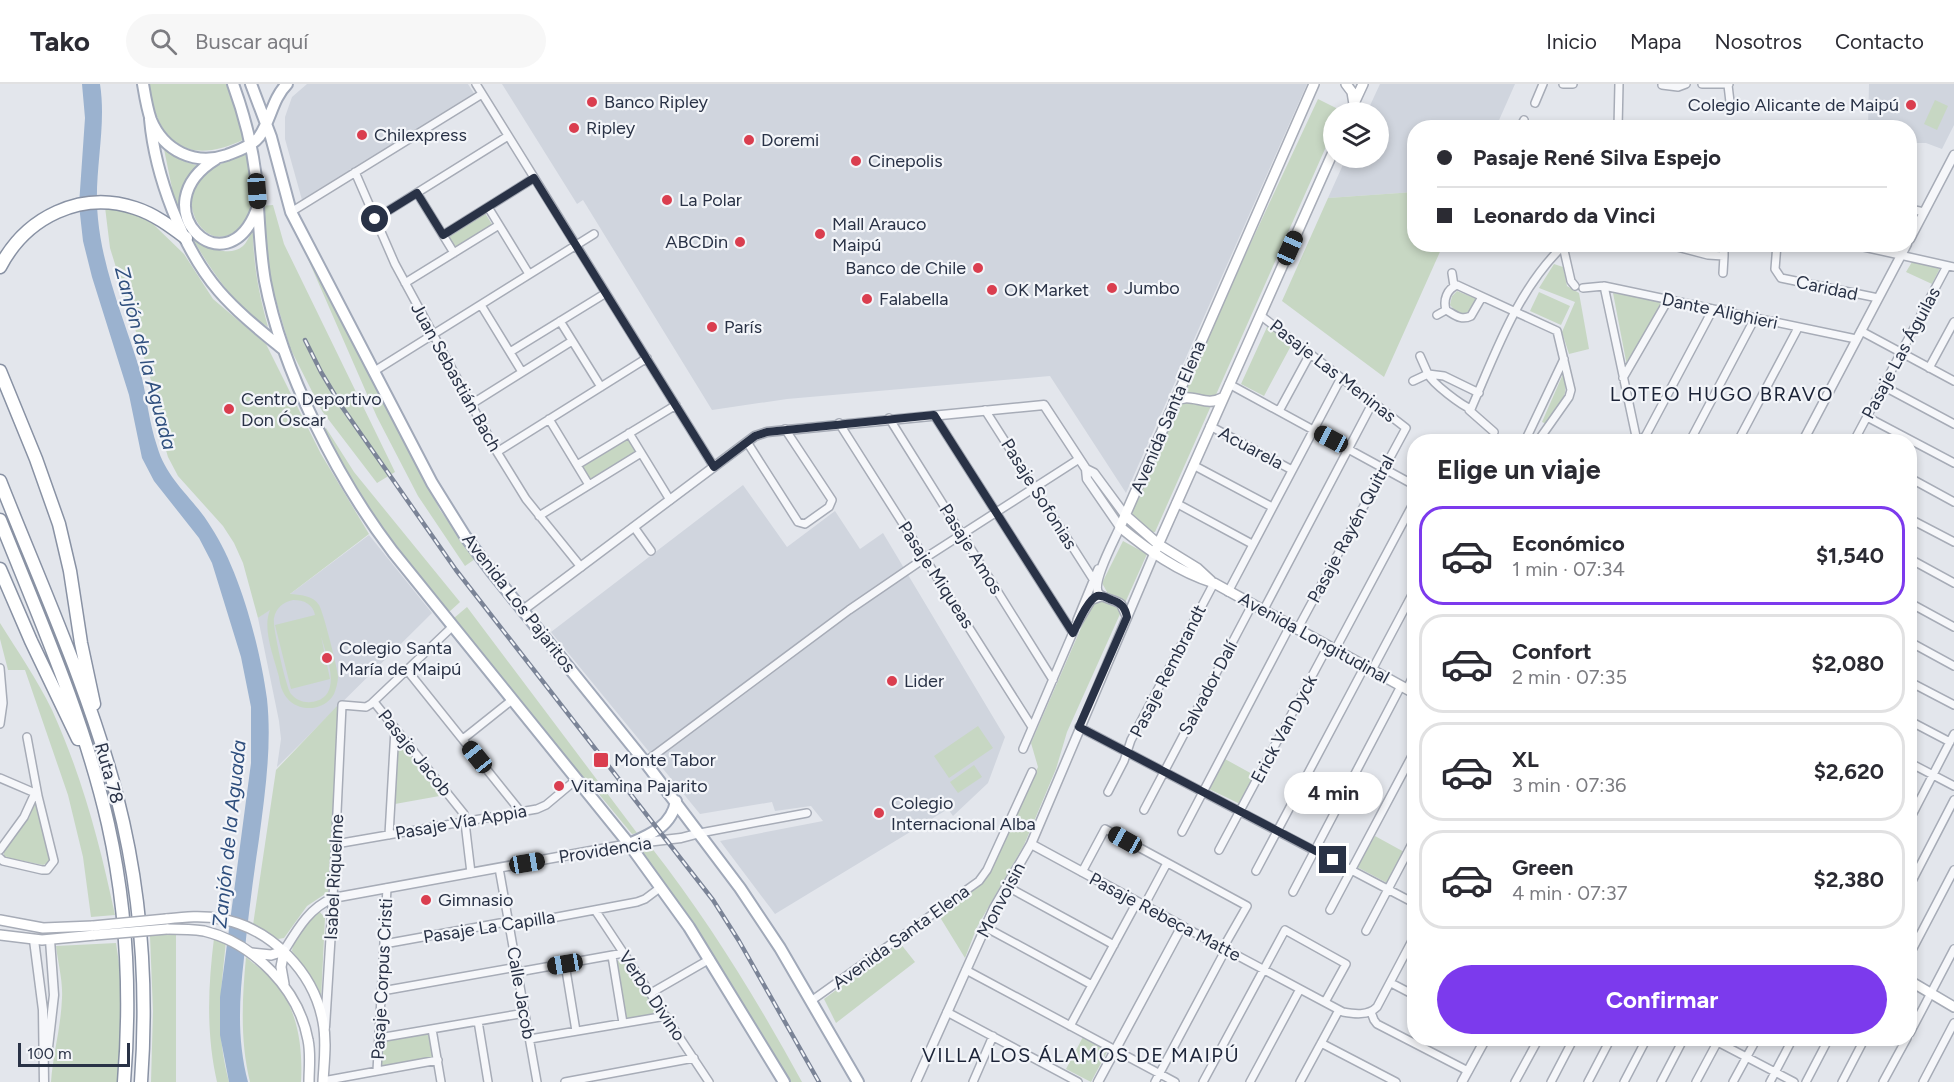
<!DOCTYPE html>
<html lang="es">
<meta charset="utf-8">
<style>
body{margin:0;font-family:Figtree,sans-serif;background:#f7f7f7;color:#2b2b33;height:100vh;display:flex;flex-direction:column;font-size:22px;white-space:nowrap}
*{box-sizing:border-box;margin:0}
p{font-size:20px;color:#7c7c81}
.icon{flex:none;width:33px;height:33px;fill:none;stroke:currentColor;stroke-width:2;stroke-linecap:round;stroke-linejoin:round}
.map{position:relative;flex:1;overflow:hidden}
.panel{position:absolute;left:1407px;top:350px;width:510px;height:612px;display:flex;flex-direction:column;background:#fff;border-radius:24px;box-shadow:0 3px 9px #0003}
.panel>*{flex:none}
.banner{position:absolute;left:1407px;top:36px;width:510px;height:132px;border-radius:24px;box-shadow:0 3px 9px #0003;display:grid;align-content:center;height:132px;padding:0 30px;background:#fff}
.tools{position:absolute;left:1323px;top:18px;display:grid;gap:12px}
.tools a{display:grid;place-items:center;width:66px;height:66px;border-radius:50%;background:#fff;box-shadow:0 3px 9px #0003;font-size:30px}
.scale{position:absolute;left:18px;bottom:15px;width:112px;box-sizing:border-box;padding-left:6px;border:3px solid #293246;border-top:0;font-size:16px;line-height:21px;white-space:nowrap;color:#293246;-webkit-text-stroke:4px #f3f5f9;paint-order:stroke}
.end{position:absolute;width:27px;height:27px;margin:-14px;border:8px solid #293246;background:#fff;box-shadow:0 0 0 3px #fff}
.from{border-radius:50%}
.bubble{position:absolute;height:42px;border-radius:21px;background:#fff;box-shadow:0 3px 9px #0003;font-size:20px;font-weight:700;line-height:42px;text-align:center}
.car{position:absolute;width:18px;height:36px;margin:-18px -9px;border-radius:8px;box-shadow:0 0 4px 2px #0007;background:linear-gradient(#222 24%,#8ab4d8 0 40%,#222 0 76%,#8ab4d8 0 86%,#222 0)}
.banner b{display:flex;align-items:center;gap:21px;height:57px;font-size:22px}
.banner b+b{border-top:2px solid #e1e1e2}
.banner i{width:15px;height:15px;background:#2b2b33}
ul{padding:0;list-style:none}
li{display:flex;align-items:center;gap:18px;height:99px;margin:0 12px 9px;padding:0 18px;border:3px solid #e1e1e2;border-radius:24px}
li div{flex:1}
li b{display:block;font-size:22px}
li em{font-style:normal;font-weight:700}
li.selected{border-color:#7c3aed}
li>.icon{width:54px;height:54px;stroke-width:1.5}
h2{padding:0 30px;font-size:27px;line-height:72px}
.cta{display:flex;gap:12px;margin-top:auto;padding:12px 30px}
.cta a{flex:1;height:69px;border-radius:36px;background:#7c3aed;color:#fff;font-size:24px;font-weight:700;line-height:69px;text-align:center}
header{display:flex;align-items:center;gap:36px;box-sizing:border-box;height:84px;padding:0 30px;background:#fff;border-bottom:2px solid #e1e1e2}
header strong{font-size:28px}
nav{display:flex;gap:33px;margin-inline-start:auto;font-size:21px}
.search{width:420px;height:54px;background:#f7f7f7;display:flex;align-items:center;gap:15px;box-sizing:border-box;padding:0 21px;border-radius:33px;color:#7c7c81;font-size:22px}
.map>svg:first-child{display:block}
</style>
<header>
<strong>Tako</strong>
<div class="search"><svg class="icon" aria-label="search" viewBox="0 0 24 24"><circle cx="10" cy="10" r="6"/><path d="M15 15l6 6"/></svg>Buscar aquí</div>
<nav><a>Inicio</a><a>Mapa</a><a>Nosotros</a><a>Contacto</a></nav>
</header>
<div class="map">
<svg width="1954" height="998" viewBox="0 0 1954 998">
<rect width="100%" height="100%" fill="#e3e6ec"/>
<path fill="#d0d5de" d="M307,0H468L475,11L302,116L285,55V33L292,13Z
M502,0H1307L1126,409L1050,292L787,315L712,326L583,116L577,120Z
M1380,0H1515L1496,43L1414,44V108L1328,114L1346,74H1378V28H1367Z
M1869,0H1954V41L1942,65L1926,59H1910V44H1868Z
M743,401L787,463L835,427L860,465L883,449L1005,653L988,699L953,732L948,725L775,830L720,757L823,737L811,722L775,727L772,718L700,730L551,548Z
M369,451L432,529L277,683L281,655L279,637L258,534Z"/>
<path fill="#c7d7c3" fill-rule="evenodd" d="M147,0H226L240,40L243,56C212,70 180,75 161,41C154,29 151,13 147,0Z
M1318,15L1342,27L1334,28L1333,47L1155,448H1151L1133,433L1132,424L1248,165Z
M1935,16L1948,22L1937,46L1924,40Z
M164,65C175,74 186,79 200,82C179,98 179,108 181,133L176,124Z
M248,67C249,81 256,105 254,118C252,125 247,133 243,139C214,178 174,125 200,95C212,81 232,76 248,67Z
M1414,108V160L1443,161L1384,293L1282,217L1328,114Z
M273,121L284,160L395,388L377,399L322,327L290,264L268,189L261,122Z
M105,123L124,124L153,140L184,170L213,215L266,260L321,370L369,450L290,510C300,511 313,511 319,521C323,527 337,582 338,592C338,598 336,605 334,610C325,627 299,629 287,614C282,608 280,601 279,593C274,573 262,545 270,526L258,534L243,479L234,459L223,442L178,392L168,373L163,356L159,322L110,164ZM293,516C304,516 313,520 315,531L275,541L291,605L330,595L321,552C326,571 345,614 311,618C304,619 296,616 291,610C286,604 272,541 274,534C276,524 283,518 293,516Z
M485,129L493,142L455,164L447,151Z
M186,144C198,157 225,177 243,162C247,159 250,150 253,145C253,180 259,210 268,243C231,220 208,181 186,144Z
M301,159L312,174L440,426L475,475L465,482L418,412L377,333Z
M1912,178L1940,184L1932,200L1906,188Z
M1554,180L1563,183L1567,202L1579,209L1589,265L1569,270L1562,248L1575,218L1539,204Z
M1457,207L1477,215L1468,230L1460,232L1450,221L1452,212Z
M1539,208L1570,222L1561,241L1530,227Z
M1613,209L1662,217L1627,282Z
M1268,241L1293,258L1264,312L1241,300Z
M1563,290C1571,310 1559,323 1549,341L1542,338Z
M326,344L354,388L460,518L448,529L375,438L323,346Z
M628,354L637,369L589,398L580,383Z
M1123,457L1147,470L1067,648L1056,685L1024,761L977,843L965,874L938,830L987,793L1038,683L1031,659L1091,521L1095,515L1107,508L1102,499Z
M467,523L637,749L632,750L593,703L580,693L454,534Z
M0,539C18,568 37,595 52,626C82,692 100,760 115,831L91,833L83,773L68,711L25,586H8L0,555Z
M339,620L328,808L307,822L284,854L278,855L253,841L276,686Z
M978,642L993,664L949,694L934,672Z
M399,653L445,711L395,720Z
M1225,675L1254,691L1240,720L1209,705Z
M974,681L982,693L958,709L950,698Z
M35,719L39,722L50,772L48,779L43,781L4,773V766L29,734Z
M1375,752L1406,769L1389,800L1357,783Z
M651,763C709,837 757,916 802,998H789L736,907L676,816L636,765Z
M320,828L325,834L321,916L305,884L292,867C294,853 307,833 320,828Z
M165,850H176V998H151L153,927L150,852Z
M214,854L226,856C221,910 215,944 229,998H217C206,949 208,903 214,854Z
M116,859C124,904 122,953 117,998H51C53,970 61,943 62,914C63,897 58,879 56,862Z
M900,859L915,878L836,939L824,915Z
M246,873C256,882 268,889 277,900C298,928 303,964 301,998H250C240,957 242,915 246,873Z
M623,876L661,930L625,935L617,877Z
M428,948L433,974L381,983L383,955Z
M1083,953L1108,966L1091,998L1066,985Z"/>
<path fill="#9bb2cf" d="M82,0H100C107,45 93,90 98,135C103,188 126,240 141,290C147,314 149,338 157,362C167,397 193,413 211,443C240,487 260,563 267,615C272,662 265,709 259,755C253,795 248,834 244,874C239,917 237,956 248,998H229L220,951V913L251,679V623L241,573L212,479L199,454L154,397L142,374L129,311L92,193L83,157L79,121L85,34Z"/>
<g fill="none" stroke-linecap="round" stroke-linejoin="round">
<defs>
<path id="minor" d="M476,0L714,383
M1563,0H1573
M1702,0H1729
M1662,1L1678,3L1686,0
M1728,1L1730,18
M1535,19L1543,0
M1520,44L1524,36
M1618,44L1619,0
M355,88L395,180L497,368L526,415L581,483
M417,109L454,169
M488,123L529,190
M1910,125L1924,128
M291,128L482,10
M375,135L508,52
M443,151L534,94
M1666,160L1708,171L1724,172V160
M1777,160L1775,185L1781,194L1878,214
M1850,160L1954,183
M1563,162L1571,197L1575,202
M1452,189L1454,202
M1723,189L1724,172
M405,199L499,141
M1604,202L1637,357
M1583,204L1604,202L1856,255
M481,221L522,288
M1446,226C1443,216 1447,205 1457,201L1557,247L1571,306L1569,313L1538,357
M1446,226C1455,231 1461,237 1471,232L1482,213
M1260,231L1406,344L1297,546
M1437,231L1446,226
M560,237L601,303
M1861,247L1954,297
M510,268L606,209
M1929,284L1954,238
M373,288L594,150
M1623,294L1668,216
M1413,297L1428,290L1420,272
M1229,300L1414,401
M1883,302L1954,340
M1479,309L1444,292L1428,290C1433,300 1461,321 1471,325C1496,268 1518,204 1565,160
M470,321L572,257
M985,326L1093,495
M1469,326L1494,348
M1279,327L1310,270
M934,331L1073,549
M1867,333L1954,379
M889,334L1053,596
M549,335L589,401
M839,339L1032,643
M1210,342L1292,386
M629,349L670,416
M1525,357L1564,275
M1641,357L1646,351L1713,225
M1690,357L1755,234
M1738,357L1798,244
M1854,357L1947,182
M747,358L798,438L805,440L829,423L832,416L785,345
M497,368L647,274
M577,381L676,321
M1193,381L1272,423
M1910,394L1954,418
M1176,419L1252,460
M539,432L641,369
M1910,435L1954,458
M634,443L651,467
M1910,475L1954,499
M1228,508L1341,294
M1910,519L1954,543
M1263,527L1373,318
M1077,536L1098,485
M1910,558L1954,582
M1335,566L1414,418
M0,584L3,619L0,640
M407,586L520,727
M1372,586L1414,507
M1910,598L1954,621
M1407,605L1414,590
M374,618L464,730L471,789
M1910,637L1950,658
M1079,643L1414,819
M27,653L38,712
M463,655L512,616
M1023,665L1074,546
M645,678L849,526L925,474L1079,375
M1910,679L1954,702
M0,694L35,709L38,712L54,777L47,786H42L3,777L0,774
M1108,708L1124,677L1131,656L1214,499
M1144,726L1252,521
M1910,735L1954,650
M1182,748L1290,542
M700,749L807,729
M389,751L395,645
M336,760L537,725L546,721L577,695
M0,766L24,733L35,709
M1219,766L1328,562
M499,784L537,998
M1256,787L1365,582
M1082,788L1105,745L1247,822L1223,864
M1910,801L1954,716
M1006,802L1114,861
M1293,808L1401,602
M333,814L342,621L366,623L371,620L452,543
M1144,822L1167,779
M595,826L709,998
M1330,826L1414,668
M1182,842L1343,928C1354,930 1368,932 1377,923L1414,853
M985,843L1092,901
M1366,847L1414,756
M384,860L500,839L520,840L637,818L645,815L661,803
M1910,870L1954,786
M612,872L623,939
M565,880L576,947
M966,886L1175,998
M518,888L624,869
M1391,899L1414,911
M382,907L517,883
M651,909L710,875
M811,917L979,797L987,786L1032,688
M947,928L1078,998
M1371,928L1374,936L1377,940L1468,987
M478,937L488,998
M1070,942L1137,818
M432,945L441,998
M1910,949L1954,865
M379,954L525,929
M1710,954L1794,998
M530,955L666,932
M1321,959L1396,998
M377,987L387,804
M323,997L438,976
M565,998L694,974
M973,998L993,952
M1155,998L1226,865
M1203,998L1285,846L1346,880L1325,918
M1250,998L1300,905
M1300,998L1339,926
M1515,998L1539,954
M1551,998L1574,954
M1588,998L1611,954
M1624,998L1647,954
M1661,998L1684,954
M1696,998L1719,955
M1733,998L1757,954
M1770,998L1793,954
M1806,998L1829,954
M1842,998L1865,954
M1883,998L1907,954
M1923,998L1954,939"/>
<path id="tertiary" d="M1910,155L1954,71
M1803,357L1907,160
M1086,385L1087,395L1120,443C1115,455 1090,500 1099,510C1105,515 1115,516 1121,520L1127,533
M523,526L755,352L767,348L1044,321L1086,385L1094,389L1125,431
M1076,541L1091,516L1102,512
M1031,760L1182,842L1098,998
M34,856L43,926L44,998
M284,867C297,846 309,824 333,814L629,760L681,754L700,749
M325,943L333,814
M47,972L54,911L50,856
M916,998L994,824L1031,760L1154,470
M1462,998L1486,954"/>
<path id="secondary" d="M1314,0L1120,443C1148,466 1178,488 1214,499L1414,609
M1346,0L1352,8L1354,20
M1350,28L1363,0
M1174,318C1191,306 1204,324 1222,314
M1125,431L1158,460L1197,484L1211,497
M1154,470L1334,66
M166,835C184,833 203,831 221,835C271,844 314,888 323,938C327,958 324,978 323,998
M0,836L43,844L93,842
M167,845C179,845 191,845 204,847C254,859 299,906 308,956C311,970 309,984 309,998
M0,851L42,856L95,851
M252,869L271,871L284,867
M1910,897L1954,923
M284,900L281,883L284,867"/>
<path id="primary" d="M143,0C145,12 147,25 151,36C164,67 195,82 227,71C237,67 252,62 259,53C271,36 272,15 287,0
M233,0C244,30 252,61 256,93C259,128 259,163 265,197C282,287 338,396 393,468L629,760L689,843L784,998
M251,0L271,53L291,128L432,399L465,452L491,487L645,678L740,804L780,864L858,998
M150,35C155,91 182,164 219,207C238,229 261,247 284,266
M216,75C139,122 226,208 257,125
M629,760C650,751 672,742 676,717"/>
<path id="motorway" d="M0,183C26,133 81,106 135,124C154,130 170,142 186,154
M0,287L36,375L59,440L70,487L81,559L94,620
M0,397C41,501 89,605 117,713C141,806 148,902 141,998
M0,436C40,536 84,635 108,740C127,825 131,912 124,998
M0,485L31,557L78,655"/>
</defs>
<use href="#minor" stroke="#a7acb7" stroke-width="10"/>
<use href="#tertiary" stroke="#a7acb7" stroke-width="11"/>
<use href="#secondary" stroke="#a7acb7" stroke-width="12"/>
<use href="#primary" stroke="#a1a9b9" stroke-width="14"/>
<use href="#motorway" stroke="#8992a4" stroke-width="15"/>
<use href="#minor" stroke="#f6f7fa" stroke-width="7"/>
<use href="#tertiary" stroke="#f6f7fa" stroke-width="8"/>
<use href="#secondary" stroke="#fff" stroke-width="9"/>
<use href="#primary" stroke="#fff" stroke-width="10"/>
<use href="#motorway" stroke="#fff" stroke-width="12"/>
<defs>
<path id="rail" d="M305,256L321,288L342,323L456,486L713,816L739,857L819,998"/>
</defs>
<use href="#rail" stroke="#7b8497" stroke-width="4.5"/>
<use href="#rail" stroke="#f3f5f9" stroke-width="2" stroke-dasharray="7" stroke-linecap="butt"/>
<defs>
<path id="secondary-bridge" d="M93,842L166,835
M95,851L167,845"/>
</defs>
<use href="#secondary-bridge" stroke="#a7acb7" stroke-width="12" stroke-linecap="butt"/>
<use href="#secondary-bridge" stroke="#fff" stroke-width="9"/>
</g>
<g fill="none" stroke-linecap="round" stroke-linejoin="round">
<path stroke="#293246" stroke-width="8" d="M375,135L417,109L443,151L534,94L714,383L755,352L767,348L934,331L1073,549C1077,541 1088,515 1097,512C1103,511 1107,514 1112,516C1121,519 1125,523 1127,533L1079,643L1333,776"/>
</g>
<g fill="#da3e4f" stroke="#f3f5f9" stroke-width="2">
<circle cx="592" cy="18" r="6"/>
<circle cx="1911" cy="21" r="6"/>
<circle cx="574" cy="44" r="6"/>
<circle cx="362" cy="51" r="6"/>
<circle cx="749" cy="56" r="6"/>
<circle cx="856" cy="77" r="6"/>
<circle cx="667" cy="116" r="6"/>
<circle cx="820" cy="150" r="6"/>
<circle cx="740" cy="158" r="6"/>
<circle cx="978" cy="184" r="6"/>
<circle cx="1112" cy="204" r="6"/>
<circle cx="992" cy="206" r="6"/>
<circle cx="867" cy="215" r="6"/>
<circle cx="712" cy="243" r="6"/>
<circle cx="229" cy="325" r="6"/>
<circle cx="327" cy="574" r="6"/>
<circle cx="892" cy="597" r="6"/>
<rect x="593" y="668" width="16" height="16" rx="3"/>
<circle cx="559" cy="702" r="6"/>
<circle cx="879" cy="729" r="6"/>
<circle cx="426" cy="816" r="6"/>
</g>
<g text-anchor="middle" stroke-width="4.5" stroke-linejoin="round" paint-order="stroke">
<g font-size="18" fill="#293246" stroke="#f3f5f9" text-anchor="start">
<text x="604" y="24">Banco Ripley</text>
<text x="1899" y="27" text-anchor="end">Colegio Alicante de Maipú</text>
<text x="586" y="50">Ripley</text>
<text x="374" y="57">Chilexpress</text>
<text x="761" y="62">Doremi</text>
<text x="868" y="83">Cinepolis</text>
<text x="679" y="122">La Polar</text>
<text x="832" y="146">Mall Arauco<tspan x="832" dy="21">Maipú</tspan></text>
<text x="728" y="164" text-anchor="end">ABCDin</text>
<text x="966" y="190" text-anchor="end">Banco de Chile</text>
<text x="1124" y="210">Jumbo</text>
<text x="1004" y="212">OK Market</text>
<text x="879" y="221">Falabella</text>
<text x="724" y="249">París</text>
<text x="241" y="321">Centro Deportivo<tspan x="241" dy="21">Don Óscar</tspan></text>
<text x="339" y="570">Colegio Santa<tspan x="339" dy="21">María de Maipú</tspan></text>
<text x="904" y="603">Lider</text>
<text x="614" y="682">Monte Tabor</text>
<text x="571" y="708">Vitamina Pajarito</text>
<text x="891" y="725">Colegio<tspan x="891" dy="21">Internacional Alba</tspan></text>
<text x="438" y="822">Gimnasio</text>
</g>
<g font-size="18" fill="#293246" stroke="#f3f5f9">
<text transform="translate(1827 204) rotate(12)" y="6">Caridad</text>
<text transform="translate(1720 227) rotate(12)" y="6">Dante Alighieri</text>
<text transform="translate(1901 269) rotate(-62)" y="6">Pasaje Las Águilas</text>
<text transform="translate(1333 287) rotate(38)" y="6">Pasaje Las Meninas</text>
<text transform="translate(456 293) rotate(61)" y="6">Juan Sebastián Bach</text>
<text transform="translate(1168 333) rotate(-67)" y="6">Avenida Santa Elena</text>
<text transform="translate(1251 364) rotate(28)" y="6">Acuarela</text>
<text transform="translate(1039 410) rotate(58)" y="6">Pasaje Sofonias</text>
<text transform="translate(1351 445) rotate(-62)" y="6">Pasaje Rayén Quitral</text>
<text transform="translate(971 465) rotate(58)" y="6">Pasaje Amos</text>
<text transform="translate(936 491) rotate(57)" y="6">Pasaje Miqueas</text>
<text transform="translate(519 519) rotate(52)" y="6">Avenida Los Pajaritos</text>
<text transform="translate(1314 554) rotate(29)" y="6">Avenida Longitudinal</text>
<text transform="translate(1168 587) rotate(-63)" y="6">Pasaje Rembrandt</text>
<text transform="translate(1208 604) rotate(-62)" y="6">Salvador Dalí</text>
<text transform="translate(1284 645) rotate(-62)" y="6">Erick Van Dyck</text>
<text transform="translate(415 669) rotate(51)" y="6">Pasaje Jacob</text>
<text transform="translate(109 689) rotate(74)" y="6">Ruta 78</text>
<text transform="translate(461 738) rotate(-10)" y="6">Pasaje Vía Appia</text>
<text transform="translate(605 766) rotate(-9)" y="6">Providencia</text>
<text transform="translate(334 793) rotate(-87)" y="6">Isabel Riquelme</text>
<text transform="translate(1001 816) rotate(-62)" y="6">Monvoisin</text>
<text transform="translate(1165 833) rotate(28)" y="6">Pasaje Rebeca Matte</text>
<text transform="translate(489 843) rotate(-9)" y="6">Pasaje La Capilla</text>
<text transform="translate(901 853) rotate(-36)" y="6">Avenida Santa Elena</text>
<text transform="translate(382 895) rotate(-87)" y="6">Pasaje Corpus Cristi</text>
<text transform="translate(521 909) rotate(80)" y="6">Calle Jacob</text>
<text transform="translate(652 912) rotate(56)" y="6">Verbo Divino</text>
</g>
<g font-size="20" font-style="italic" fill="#2f4f7e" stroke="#f3f5f9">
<text transform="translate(146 274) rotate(75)" y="7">Zanjón de la Aguada</text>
<text transform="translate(229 750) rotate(-84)" y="7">Zanjón de la Aguada</text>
</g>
<g font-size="20" letter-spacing="1.5" fill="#1b2337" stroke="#f3f5f9">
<text x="1722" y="317">LOTEO HUGO BRAVO</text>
<text x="1081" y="978">VILLA LOS ÁLAMOS DE MAIPÚ</text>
</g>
</g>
</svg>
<div class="tools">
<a><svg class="icon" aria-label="layers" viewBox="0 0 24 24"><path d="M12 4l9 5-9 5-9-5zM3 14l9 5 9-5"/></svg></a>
</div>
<div class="scale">100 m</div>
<i class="end from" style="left:375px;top:135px"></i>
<i class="end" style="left:1333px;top:776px"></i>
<div class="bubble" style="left:1284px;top:688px;width:99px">4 min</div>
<i class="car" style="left:257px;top:107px;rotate:176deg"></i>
<i class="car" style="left:1290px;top:164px;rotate:24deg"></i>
<i class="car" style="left:1331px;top:355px;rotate:298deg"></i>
<i class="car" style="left:477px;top:673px;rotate:321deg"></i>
<i class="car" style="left:1125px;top:756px;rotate:299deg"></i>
<i class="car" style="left:527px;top:779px;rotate:80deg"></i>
<i class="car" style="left:565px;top:880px;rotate:260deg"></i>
<div class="banner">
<b><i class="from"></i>Pasaje René Silva Espejo</b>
<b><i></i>Leonardo da Vinci</b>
</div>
<section class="panel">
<h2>Elige un viaje</h2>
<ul>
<li class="selected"><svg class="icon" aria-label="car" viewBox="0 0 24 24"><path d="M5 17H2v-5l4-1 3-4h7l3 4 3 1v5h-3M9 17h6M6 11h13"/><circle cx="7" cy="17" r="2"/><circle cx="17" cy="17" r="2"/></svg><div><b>Económico</b><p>1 min · 07:34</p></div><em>$1,540</em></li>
<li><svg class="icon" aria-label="car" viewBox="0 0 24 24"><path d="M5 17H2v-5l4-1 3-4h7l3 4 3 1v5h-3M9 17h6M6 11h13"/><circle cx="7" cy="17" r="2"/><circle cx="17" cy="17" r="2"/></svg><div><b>Confort</b><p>2 min · 07:35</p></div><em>$2,080</em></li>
<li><svg class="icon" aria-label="car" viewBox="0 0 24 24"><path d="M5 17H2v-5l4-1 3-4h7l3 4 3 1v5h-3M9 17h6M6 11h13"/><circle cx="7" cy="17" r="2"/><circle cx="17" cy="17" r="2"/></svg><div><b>XL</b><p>3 min · 07:36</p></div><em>$2,620</em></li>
<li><svg class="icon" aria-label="car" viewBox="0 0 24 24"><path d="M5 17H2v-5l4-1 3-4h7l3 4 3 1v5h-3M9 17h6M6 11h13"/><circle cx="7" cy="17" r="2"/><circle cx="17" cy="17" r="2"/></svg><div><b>Green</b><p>4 min · 07:37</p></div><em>$2,380</em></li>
</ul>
<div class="cta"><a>Confirmar</a></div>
</section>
</div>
